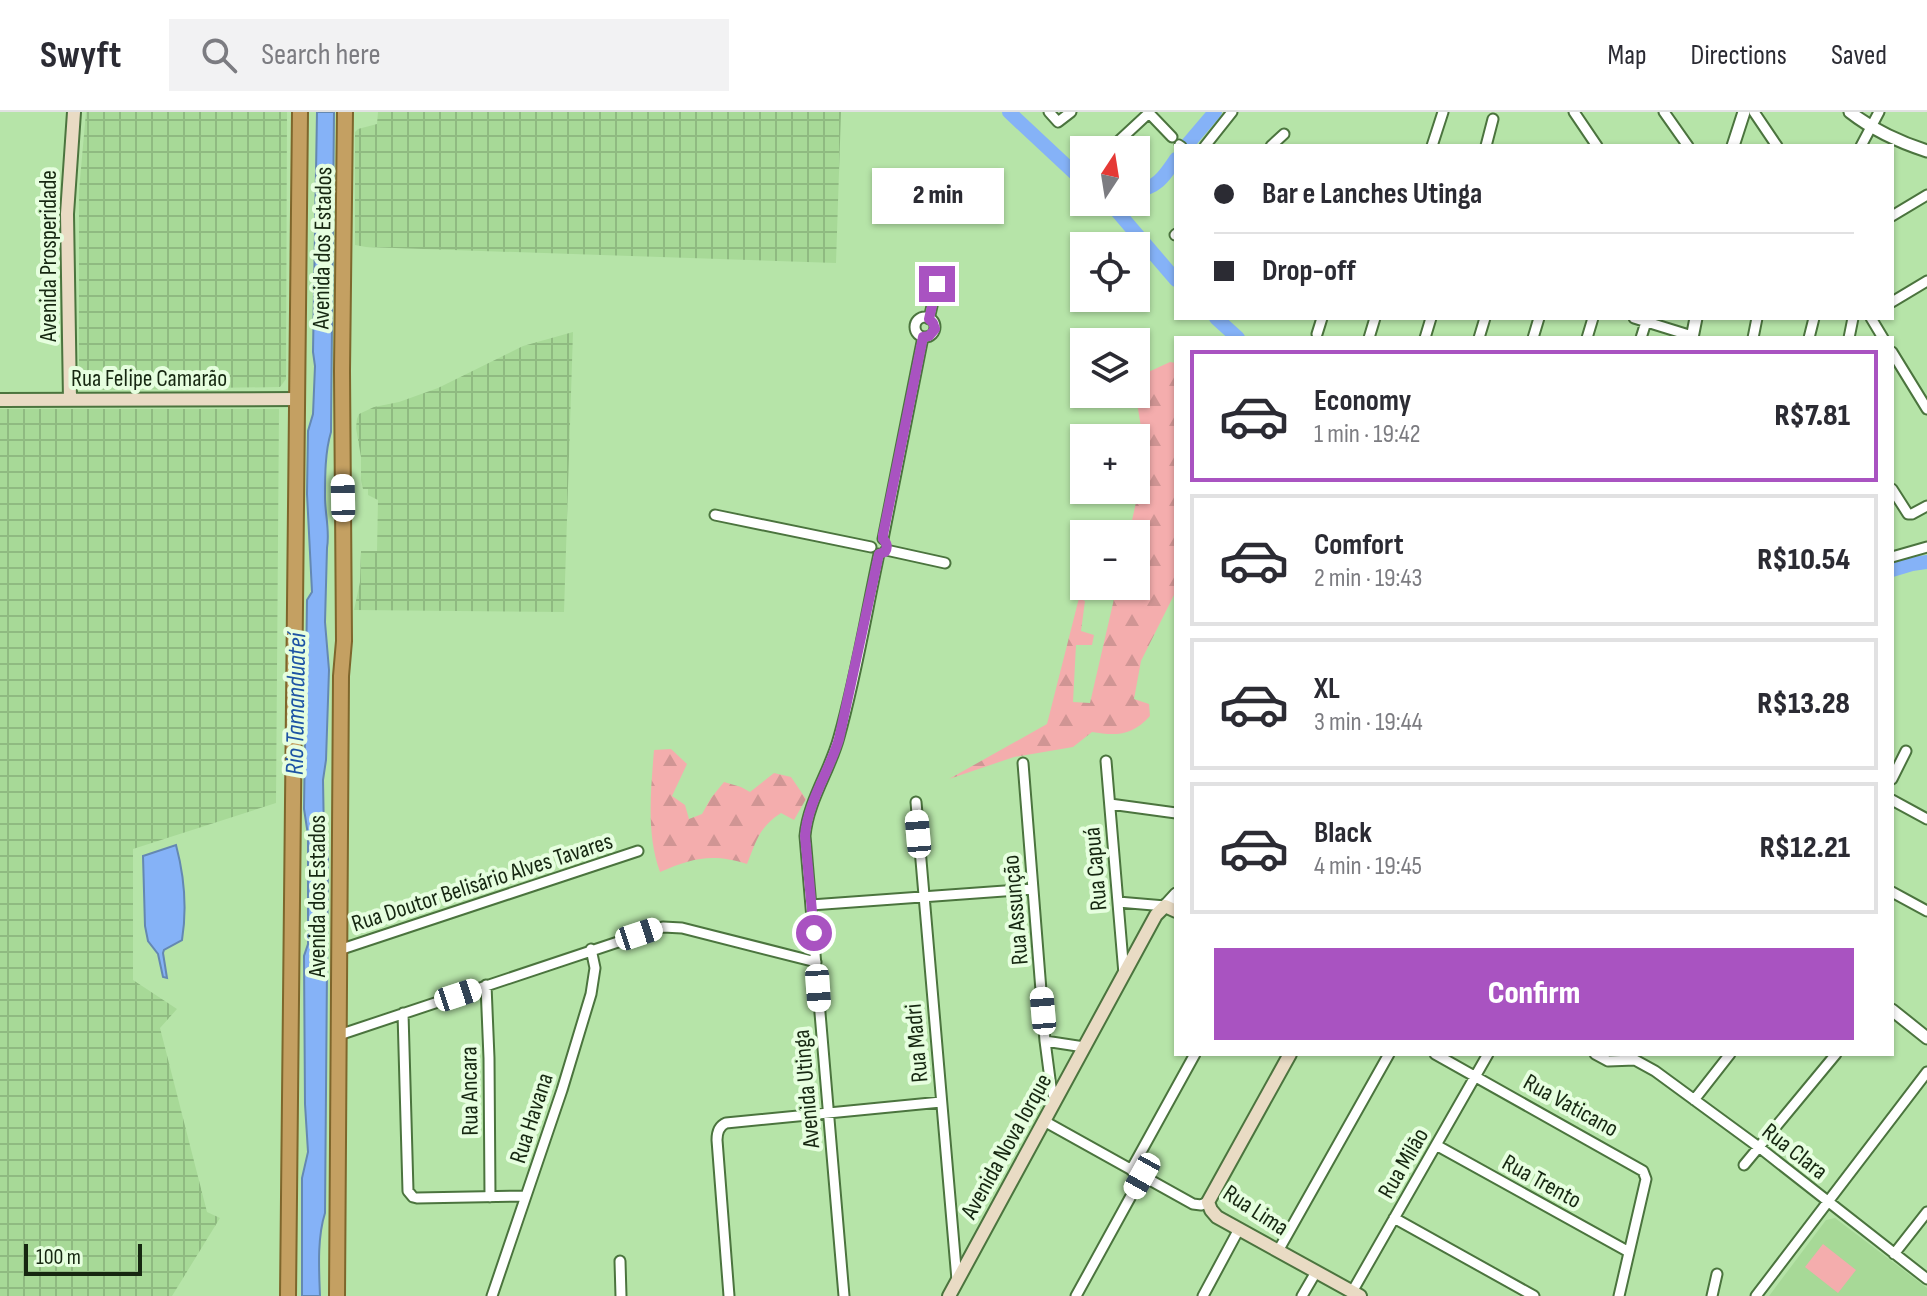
<!DOCTYPE html>
<meta charset="utf-8">
<style>
body{margin:0;font-family:"Sofia Sans Condensed",sans-serif;background:#f2f2f3;color:#2b2b33;height:100vh;display:flex;flex-direction:column;font-size:30px;white-space:nowrap}
*{box-sizing:border-box;margin:0}
p{font-size:26px;color:#7c7c81}
.icon{flex:none;width:44px;height:44px;fill:none;stroke:currentColor;stroke-width:2;stroke-linecap:round;stroke-linejoin:round}
.map{position:relative;flex:1;overflow:hidden}
.details{position:absolute;left:1174px;top:224px;width:720px;height:720px;display:flex;flex-direction:column;background:#fff;border-radius:0px;box-shadow:0 2px 6px #0004}
.details>*{flex:none}
.hud{position:absolute;left:1174px;top:32px;width:720px;height:176px;border-radius:0px;box-shadow:0 2px 6px #0004;display:grid;align-content:center;height:176px;padding:0 40px;background:#fff}
.needle{width:52px;rotate:12deg}
.controls{position:absolute;left:1070px;top:24px;display:grid;gap:16px}
.controls a{display:grid;place-items:center;width:80px;height:80px;border-radius:0px;background:#fff;box-shadow:0 2px 6px #0004;font-size:40px}
.scale{position:absolute;left:24px;bottom:20px;width:118px;box-sizing:border-box;padding-left:8px;border:4px solid #162711;border-top:0;font-size:22px;line-height:28px;white-space:nowrap;color:#162711;-webkit-text-stroke:6px #e6fedf;paint-order:stroke}
.end{position:absolute;width:36px;height:36px;margin:-18px;border:10px solid #a953c1;background:#fff;box-shadow:0 0 0 4px #fff}
.from{border-radius:50%}
.bubble{position:absolute;height:56px;border-radius:0px;background:#fff;box-shadow:0 2px 6px #0004;font-size:26px;font-weight:800;line-height:56px;text-align:center}
.car{position:absolute;width:24px;height:48px;margin:-24px -12px;border-radius:10px;box-shadow:0 0 6px 2px #0007;background:linear-gradient(#fff 24%,#345 0 40%,#fff 0 76%,#345 0 86%,#fff 0)}
.hud b{display:flex;align-items:center;gap:28px;height:76px;font-size:30px}
.hud b+b{border-top:2px solid #e1e1e2}
.hud i{width:20px;height:20px;background:#2b2b33}
ul{padding:14px 0 0;list-style:none}
li{display:flex;align-items:center;gap:24px;height:132px;margin:0 16px 12px;padding:0 24px;border:4px solid #e1e1e2;border-radius:0px}
li div{flex:1}
li b{display:block;font-size:30px}
li em{font-style:normal;font-weight:800}
li.selected{border-color:#a953c1}
li>.icon{width:72px;height:72px;stroke-width:1.5}
.primary-button{display:flex;gap:16px;margin-top:auto;padding:16px 40px}
.primary-button a{flex:1;height:92px;border-radius:0px;background:#a953c1;color:#fff;font-size:32px;font-weight:800;line-height:92px;text-align:center}
header{display:flex;align-items:center;gap:48px;box-sizing:border-box;height:112px;padding:0 40px;background:#fff;border-bottom:2px solid #e1e1e2}
header strong{font-size:38px}
nav{display:flex;gap:44px;margin-inline-start:auto;font-size:28px}
.search{width:560px;height:72px;background:#f2f2f3;display:flex;align-items:center;gap:20px;box-sizing:border-box;padding:0 28px;border-radius:0px;color:#7c7c81;font-size:30px}
.map>svg:first-child{display:block}
</style>
<header>
<strong>Swyft</strong>
<div class="search"><svg class="icon" aria-label="search" viewBox="0 0 24 24"><circle cx="10" cy="10" r="6"/><path d="M15 15l6 6"/></svg>Search here</div>
<nav><a>Map</a><a>Directions</a><a>Saved</a></nav>
</header>
<div class="map">
<svg width="1927" height="1184" viewBox="0 0 1927 1184">
<defs>
<pattern id="industrial-grid" width="8" height="8" patternUnits="userSpaceOnUse" patternTransform="scale(2)"><rect width="8" height="8" fill="#a7d997"/><path d="M0 4h8M4 0v8" fill="none" stroke="#8fba81"/></pattern>
<pattern id="forest-firs" width="22" height="20" patternUnits="userSpaceOnUse" patternTransform="scale(2)"><rect width="22" height="20" fill="#f4adad"/><path d="M5 1l3.5 6h-7zM16 11l3.5 6h-7z" fill="#d09594"/></pattern>
</defs>
<rect width="100%" height="100%" fill="#b6e4a8"/>
<path fill="#a7d997" d="M1835,1106L1927,1176V1184H1769L1826,1108Z"/>
<path fill="url(#industrial-grid)" d="M86,0H287L286,267L280,275L81,278L79,276V79Z
M378,0H841L836,151L366,135L355,133V20L358,17L377,12Z
M573,220L564,500L354,498L360,470L361,439H377L378,388L368,383V377H363L361,368V345L356,316L357,307L359,302L374,295L399,290L438,276L523,234Z
M0,297H279L276,691L133,737V868L177,897L160,916L207,1100L220,1106L172,1184H0Z"/>
<path fill="#f4adad" d="M1823,1132L1856,1158L1838,1181L1805,1155Z"/>
<path fill="url(#forest-firs)" d="M1170,250L1176,251V479L1141,549L1134,587L1149,592L1150,604C1132,624 1116,624 1092,620L1073,635L1014,645L949,667L1047,612L1079,486L1085,489L1081,519L1094,523L1092,533H1076L1073,590L1090,591L1117,474H1136V422H1129L1146,345L1137,291L1144,262Z
M671,637L687,652L672,684L685,693L689,707L702,702L711,686L724,670L741,675L750,680L774,661L791,665L806,687L794,708L781,701C759,715 756,730 747,752C712,741 693,746 660,760C646,722 651,677 654,638Z"/>
<path fill="#85b2f7" stroke="#6488b2" stroke-width="2" d="M317,0H334L331,320C325,340 325,364 325,385C325,402 330,419 327,436L325,510L329,558L326,648L323,668L324,724L328,737L325,1101C317,1126 319,1158 320,1184H302V1066L308,1040L305,992L304,844L308,832V723L304,697L307,488L312,480L307,382L308,319L313,302L315,254L313,240Z
M176,733C184,763 187,797 182,828L164,838L163,841L167,866L163,865L158,842L148,829L145,814L143,744Z"/>
<g fill="none" stroke-linecap="round" stroke-linejoin="round">
<path stroke="#85b2f7" stroke-width="14" d="M1009,0L1084,70
M1186,34L1215,0
M1136,78C1157,77 1165,63 1176,47
M1107,90L1116,98L1176,168
M1216,206L1238,226
M1892,458L1912,452L1927,450"/>
<defs>
<path id="pedestrian" d="M1179,32L1182,34"/>
<path id="minor" d="M1049,0L1058,10L1071,0
M1148,0L1172,25
M1574,0L1597,34
M1664,0L1688,34
M1754,0L1777,34
M1205,34L1232,0
M1271,34L1284,22
M1432,34L1443,0
M1486,34L1493,7
M1861,34L1879,0
M1109,38L1150,0
M1892,104L1927,83
M1175,123L1176,122
M1892,190L1927,169
M915 215a10 10 0 1 1 20 0a10 10 0 1 1-20 0Z
M1634,206L1692,224
M1871,206L1883,226
M929,207L937,172
M1317,222L1322,206
M1369,226L1375,206
M1425,226L1431,206
M1479,226L1485,206
M1533,226L1539,206
M1587,226L1593,206
M1641,226L1646,210
M1753,226L1757,206
M1809,226L1814,206
M1849,226L1853,206
M1892,240L1927,297
M1892,377L1908,402H1912L1927,394
M715,403L871,435
M883,427L923,225
M886,438L945,451
M1892,445L1927,435
M1106,649L1124,862
M1023,651L1045,929L1051,975L1055,989
M1892,667L1906,639
M1892,688L1927,707
M916,690L957,1168
M1110,692L1176,701
M1892,780L1927,799
M1118,790L1165,794
M811,793L1033,777
M339,838L638,739
M486,873L489,946L490,1085
M403,901L408,1079L413,1085L417,1086L526,1084
M339,923L663,815L682,816L816,850
M1045,929L1084,935
M1435,942L1643,1059L1646,1067L1619,1184
M1595,942L1608,949L1635,948L1655,959L1760,1036L1927,1167
M1694,988L1730,942
M1044,1009L1193,1092L1201,1093L1208,1090
M1436,1033L1629,1140
M1744,1053L1836,942
M1131,1058L1195,942
M1394,1106L1534,1184
M1278,1139L1389,942
M1894,1142L1927,1100
M620,1149L621,1184
M1352,1180L1488,942
M492,1184L562,978L591,882L595,856L591,837
M729,1184L717,1028C717,1020 719,1014 726,1011L941,990
M844,1184L805,724C808,689 830,659 839,625C856,565 866,503 879,442
M1076,1184L1142,1064
M1203,1184L1239,1117
M1302,1184L1316,1160
M1712,1184L1717,1162
M1756,1184L1927,960"/>
<path id="tertiary" d="M1850,0C1873,18 1899,30 1927,39
M1733,34L1744,0
M1692,226L1696,206
M1165,794L1176,782
M1892,898L1927,926"/>
<path id="secondary" d="M0,288L298,287
M70,288L67,102L74,0
M1290,942L1208,1090L1211,1098L1217,1105L1360,1184
M949,1184L1156,803L1165,794L1176,799"/>
<path id="trunk" d="M288,1184L300,0
M337,1184L341,564L344,529L342,259L345,0"/>
</defs>
<use href="#pedestrian" stroke="#4b743e" stroke-width="11"/>
<use href="#minor" stroke="#4b743e" stroke-width="13"/>
<use href="#tertiary" stroke="#4b743e" stroke-width="15"/>
<use href="#secondary" stroke="#4b743e" stroke-width="16"/>
<use href="#trunk" stroke="#7e662c" stroke-width="18"/>
<use href="#pedestrian" stroke="#fff" stroke-width="7"/>
<use href="#minor" stroke="#fff" stroke-width="9"/>
<use href="#tertiary" stroke="#fff" stroke-width="11"/>
<use href="#secondary" stroke="#e9dbc4" stroke-width="12"/>
<use href="#trunk" stroke="#c4a062" stroke-width="14"/>
</g>
<g fill="none" stroke-linecap="round" stroke-linejoin="round">
<path stroke="#a953c1" stroke-width="10" d="M814,821L805,724C808,689 829,660 839,627L879,442L885,440C888,435 887,431 883,427V423L923,225L929,224L935,217L933,211L929,207L937,172"/>
</g>
<g text-anchor="middle" stroke-width="8" stroke-linejoin="round" paint-order="stroke">
<g font-size="24" fill="#162711" stroke="#e6fedf">
<text transform="translate(322 136) rotate(-89)" y="8">Avenida dos Estados</text>
<text transform="translate(48 144) rotate(-90)" y="8">Avenida Prosperidade</text>
<text x="149" y="274">Rua Felipe Camarão</text>
<text transform="translate(1095 757) rotate(-95)" y="8">Rua Capuá</text>
<text transform="translate(482 770) rotate(-18)" y="8">Rua Doutor Belisário Alves Tavares</text>
<text transform="translate(317 784) rotate(-90)" y="8">Avenida dos Estados</text>
<text transform="translate(1015 798) rotate(-95)" y="8">Rua Assunção</text>
<text transform="translate(916 931) rotate(-95)" y="8">Rua Madri</text>
<text transform="translate(806 977) rotate(-95)" y="8">Avenida Utinga</text>
<text transform="translate(469 979) rotate(-91)" y="8">Rua Ancara</text>
<text transform="translate(1571 993) rotate(29)" y="8">Rua Vaticano</text>
<text transform="translate(531 1006) rotate(-72)" y="8">Rua Havana</text>
<text transform="translate(1006 1034) rotate(-61)" y="8">Avenida Nova Iorque</text>
<text transform="translate(1795 1039) rotate(38)" y="8">Rua Clara</text>
<text transform="translate(1403 1051) rotate(-60)" y="8">Rua Milão</text>
<text transform="translate(1542 1069) rotate(29)" y="8">Rua Trento</text>
<text transform="translate(1256 1098) rotate(33)" y="8">Rua Lima</text>
</g>
<g font-size="26" font-style="italic" fill="#1d54a4" stroke="#e6fedf">
<text transform="translate(295 592) rotate(-89)" y="9">Rio Tamanduateí</text>
</g>
</g>
</svg>
<div class="controls">
<a><svg class="needle" viewBox="-14 -14 28 28"><path d="M0-13l5 13h-10z" fill="#e53935"/><path d="M0 13l5-13h-10z" fill="#7c7c81"/></svg></a>
<a><svg class="icon" aria-label="locate" viewBox="0 0 24 24"><circle cx="12" cy="12" r="6"/><path d="M12 2v4M12 18v4M2 12h4M18 12h4"/></svg></a>
<a><svg class="icon" aria-label="layers" viewBox="0 0 24 24"><path d="M12 4l9 5-9 5-9-5zM3 14l9 5 9-5"/></svg></a>
<a>+</a>
<a>−</a>
</div>
<div class="scale">100 m</div>
<i class="end from" style="left:814px;top:821px"></i>
<i class="end" style="left:937px;top:172px"></i>
<div class="bubble" style="left:872px;top:56px;width:132px">2 min</div>
<i class="car" style="left:343px;top:386px;rotate:359deg"></i>
<i class="car" style="left:918px;top:722px;rotate:355deg"></i>
<i class="car" style="left:639px;top:822px;rotate:72deg"></i>
<i class="car" style="left:818px;top:876px;rotate:176deg"></i>
<i class="car" style="left:458px;top:883px;rotate:72deg"></i>
<i class="car" style="left:1043px;top:899px;rotate:355deg"></i>
<i class="car" style="left:1142px;top:1064px;rotate:209deg"></i>
<div class="hud">
<b><i class="from"></i>Bar e Lanches Utinga</b>
<b><i></i>Drop-off</b>
</div>
<section class="details">
<ul>
<li class="selected"><svg class="icon" aria-label="car" viewBox="0 0 24 24"><path d="M5 17H2v-5l4-1 3-4h7l3 4 3 1v5h-3M9 17h6M6 11h13"/><circle cx="7" cy="17" r="2"/><circle cx="17" cy="17" r="2"/></svg><div><b>Economy</b><p>1 min · 19:42</p></div><em>R$7.81</em></li>
<li><svg class="icon" aria-label="car" viewBox="0 0 24 24"><path d="M5 17H2v-5l4-1 3-4h7l3 4 3 1v5h-3M9 17h6M6 11h13"/><circle cx="7" cy="17" r="2"/><circle cx="17" cy="17" r="2"/></svg><div><b>Comfort</b><p>2 min · 19:43</p></div><em>R$10.54</em></li>
<li><svg class="icon" aria-label="car" viewBox="0 0 24 24"><path d="M5 17H2v-5l4-1 3-4h7l3 4 3 1v5h-3M9 17h6M6 11h13"/><circle cx="7" cy="17" r="2"/><circle cx="17" cy="17" r="2"/></svg><div><b>XL</b><p>3 min · 19:44</p></div><em>R$13.28</em></li>
<li><svg class="icon" aria-label="car" viewBox="0 0 24 24"><path d="M5 17H2v-5l4-1 3-4h7l3 4 3 1v5h-3M9 17h6M6 11h13"/><circle cx="7" cy="17" r="2"/><circle cx="17" cy="17" r="2"/></svg><div><b>Black</b><p>4 min · 19:45</p></div><em>R$12.21</em></li>
</ul>
<div class="primary-button"><a>Confirm</a></div>
</section>
</div>
